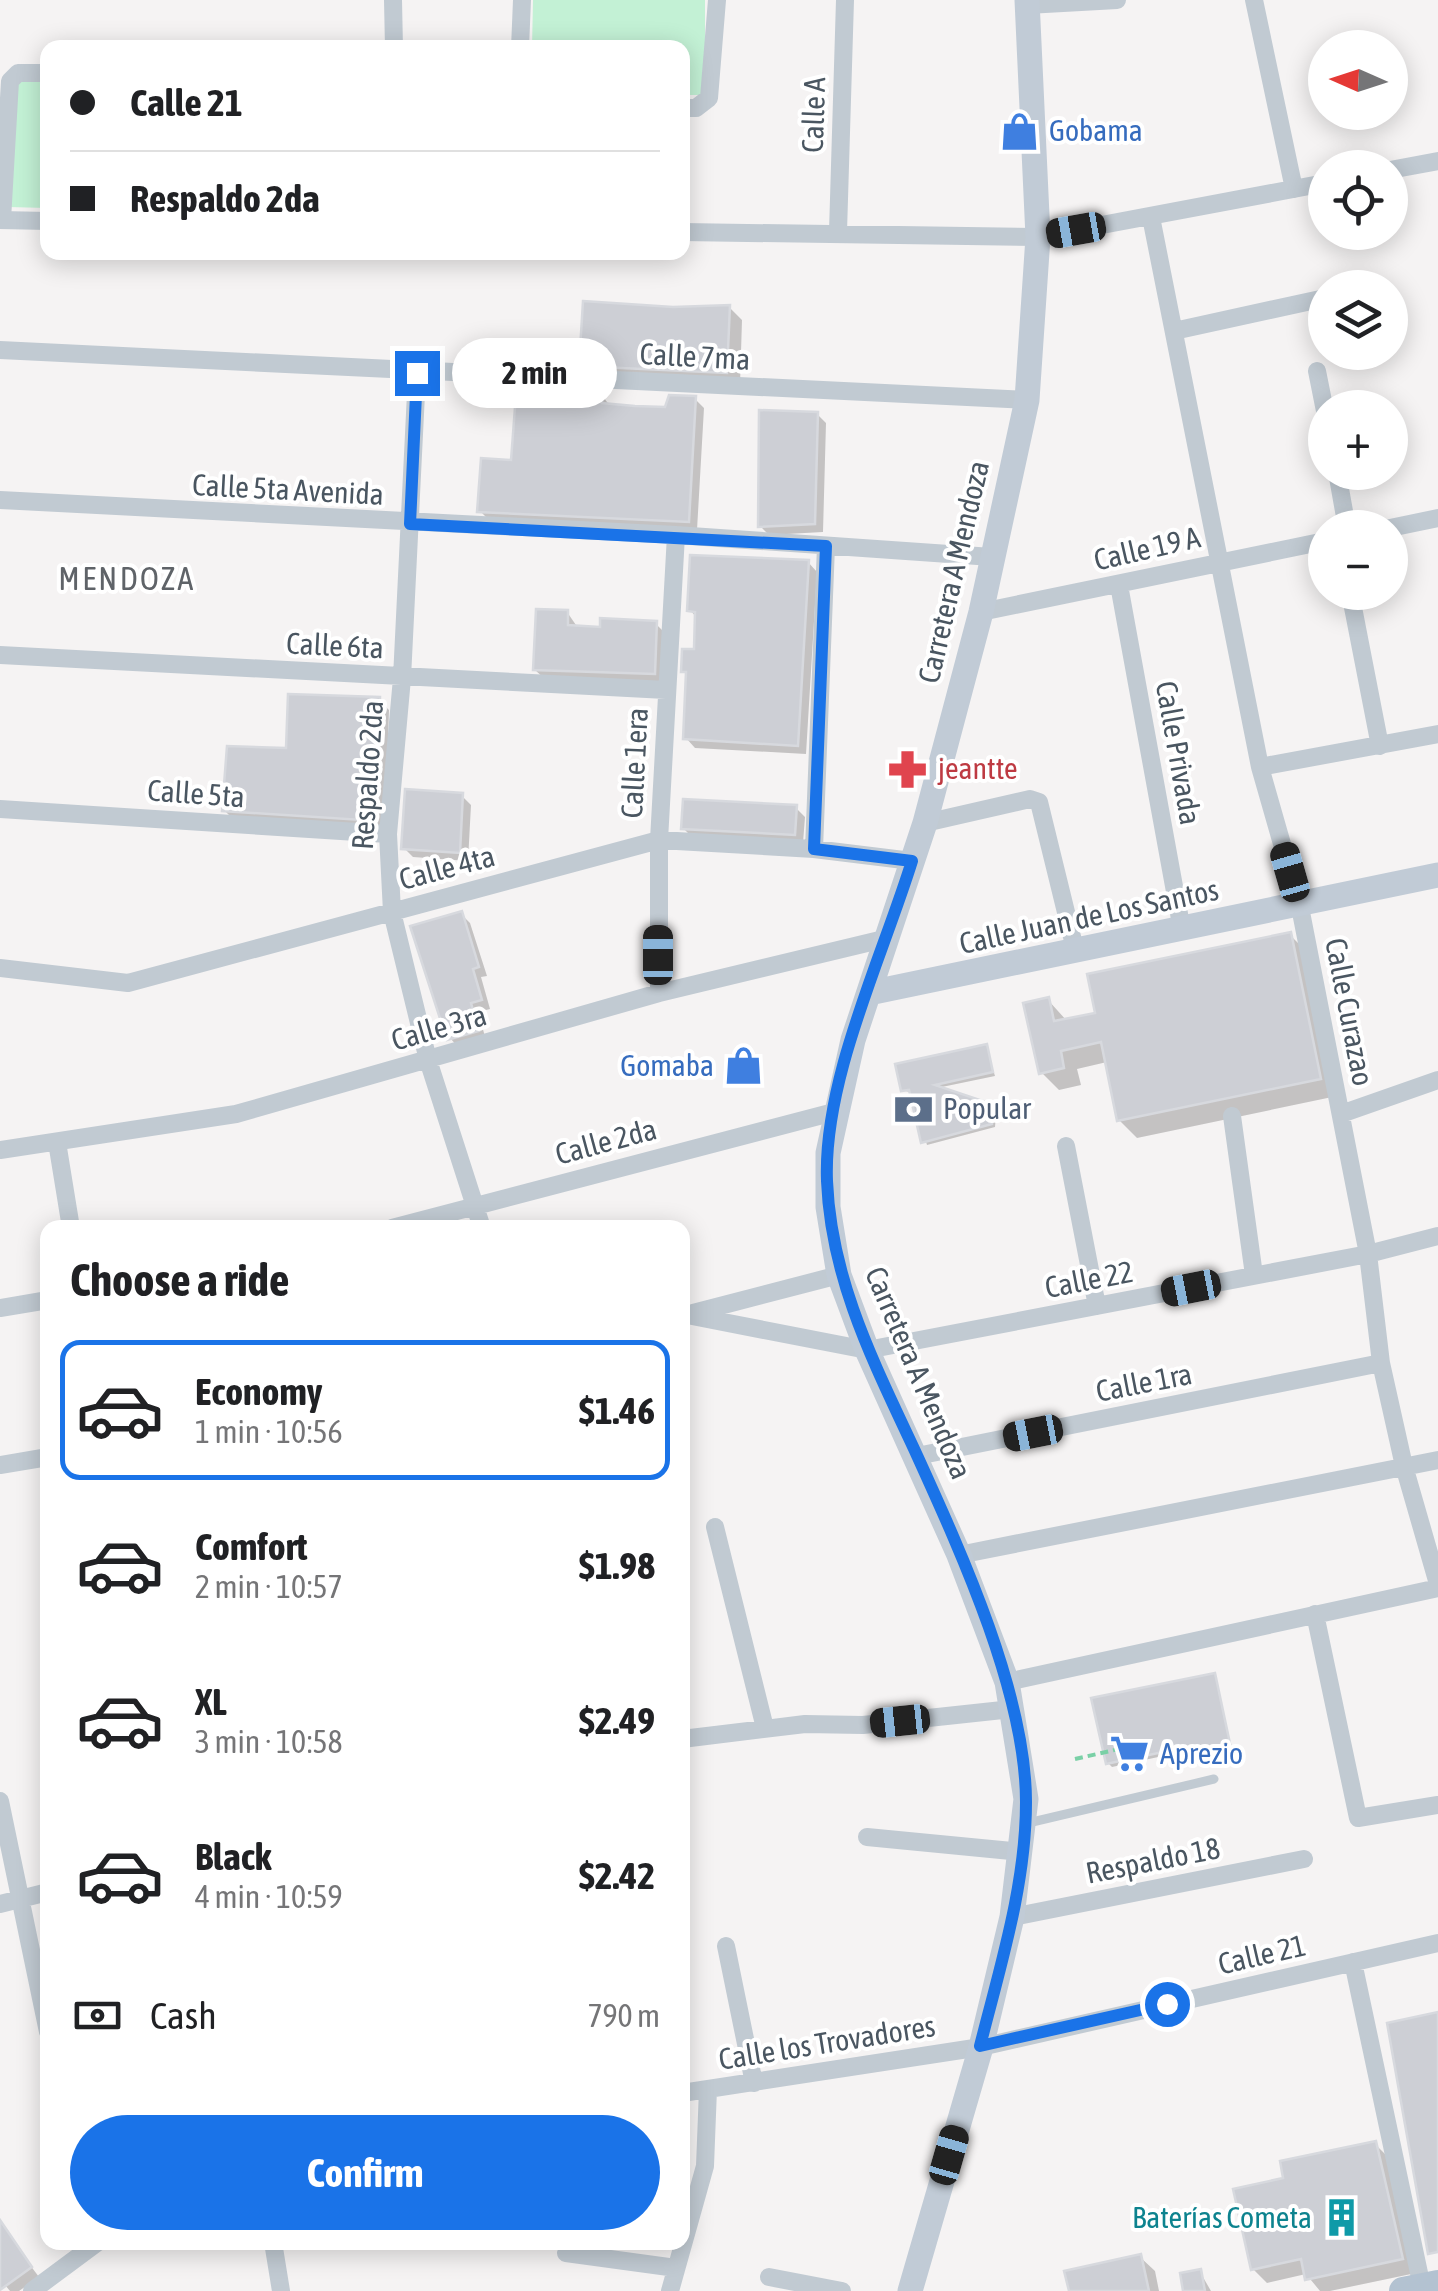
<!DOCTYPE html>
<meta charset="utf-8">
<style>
body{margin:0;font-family:"Asap Condensed",sans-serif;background:#f2f2f2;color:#202124;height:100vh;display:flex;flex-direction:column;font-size:38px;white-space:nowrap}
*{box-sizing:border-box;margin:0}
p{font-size:32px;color:#757577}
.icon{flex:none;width:55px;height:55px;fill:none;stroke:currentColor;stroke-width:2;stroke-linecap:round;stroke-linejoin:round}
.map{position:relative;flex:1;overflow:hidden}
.side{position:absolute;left:40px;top:1220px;width:650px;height:1030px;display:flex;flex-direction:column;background:#fff;border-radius:20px;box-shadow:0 5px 25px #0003}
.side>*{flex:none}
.hud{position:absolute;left:40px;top:40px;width:650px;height:220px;border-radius:20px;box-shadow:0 5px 25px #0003;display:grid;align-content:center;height:220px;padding:0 30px;background:#fff}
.needle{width:65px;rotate:273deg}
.buttons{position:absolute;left:1308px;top:30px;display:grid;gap:20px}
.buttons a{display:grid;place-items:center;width:100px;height:100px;border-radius:50%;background:#fff;box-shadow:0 5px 25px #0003;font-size:50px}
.end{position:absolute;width:45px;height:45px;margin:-22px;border:12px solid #1a73e8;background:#fff;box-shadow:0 0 0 5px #fff}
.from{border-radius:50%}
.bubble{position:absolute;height:70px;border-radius:35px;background:#fff;box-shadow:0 5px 25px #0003;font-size:32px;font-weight:700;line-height:70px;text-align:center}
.car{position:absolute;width:30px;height:60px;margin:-30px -15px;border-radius:12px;box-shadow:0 0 8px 2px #0007;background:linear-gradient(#222 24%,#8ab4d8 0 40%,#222 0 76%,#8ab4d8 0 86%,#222 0)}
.hud b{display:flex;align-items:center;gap:35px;height:95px;font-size:38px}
.hud b+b{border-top:2px solid #e0e0e0}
.hud i{width:25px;height:25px;background:#202124}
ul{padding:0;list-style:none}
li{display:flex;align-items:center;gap:30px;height:140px;margin:0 20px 15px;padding:0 10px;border:5px solid transparent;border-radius:20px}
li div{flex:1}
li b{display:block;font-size:38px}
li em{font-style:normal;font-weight:700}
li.active{border-color:#1a73e8}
li>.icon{width:90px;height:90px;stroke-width:1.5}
h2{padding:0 30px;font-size:45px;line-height:120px}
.pay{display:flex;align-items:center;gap:25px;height:110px;padding:0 30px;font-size:38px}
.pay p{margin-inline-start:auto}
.button{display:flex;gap:20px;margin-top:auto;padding:20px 30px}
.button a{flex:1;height:115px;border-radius:60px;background:#1a73e8;color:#fff;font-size:40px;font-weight:700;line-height:115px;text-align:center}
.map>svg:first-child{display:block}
</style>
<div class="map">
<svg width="1438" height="2291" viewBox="0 0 1438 2291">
<rect width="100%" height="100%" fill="#f5f3f3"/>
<path fill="#c3f1d5" d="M533,0H705V95H683L682,48H532Z
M16,80H47V208L8,207Z"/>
<path fill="#0003" d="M729,307L742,320L740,385L594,378L581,365L673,310Z
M601,394L610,406L667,410L695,399L704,408L697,530L489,520L480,511L514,462L579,401Z
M817,414L826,423L823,532L769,535L760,526Z
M808,562L817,572L806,754L695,748L686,738L688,676L683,671L697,652V618L690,610Z
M567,612L578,628L656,624L667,635L665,683L546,680L535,670Z
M379,700L389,710L385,829L234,820L224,810L288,751Z
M462,796L471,805L468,861L413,857L404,848Z
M796,808L805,817L803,843L692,837L683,828Z
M461,914L470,923L487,976L481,977L490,1009L478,1012L486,1040L459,1048L450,1038Z
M1290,935L1308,953L1337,1096L1137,1138L1119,1120L1107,1062L1077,1069L1081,1085L1059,1090L1041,1072L1048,1000L1067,1021L1098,1015Z
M986,1047L995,1076L937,1088L985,1104L996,1115L995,1127L927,1145L912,1093L903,1090Z
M1214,1675L1234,1757L1191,1766L1186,1751L1112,1767L1108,1763Z
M1375,2144L1389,2158L1416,2273L1330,2291H1320L1306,2274L1267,2283L1253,2269L1286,2180Z
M3,2229L39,2277L19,2291H10L0,2279Z
M1140,2257L1155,2271L1159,2291H1071Z
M1200,2272L1211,2291H1186Z"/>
<path fill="#cdcfd5" stroke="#d7d9de" stroke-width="2.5" d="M583,301L673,307L730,305L727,373L579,366Z
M577,391L603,392L602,403L635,406L665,407L669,395L696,396L689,522L477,512L481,458L511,460L516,394L576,398Z
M759,410L818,412L815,524L758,527Z
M690,555L809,560L798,746L683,739L686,672H681L682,649H694L695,612L687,611Z
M536,609L568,610V625L600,627V618L657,621L655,674L533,670Z
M288,694L380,697L377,821L222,811L227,746L286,748Z
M405,789L463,793L460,853L401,849Z
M683,799L797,805L795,835L681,829Z
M462,911L479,967L473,969L482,1000L471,1003L479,1031L447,1040L410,926Z
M1291,932L1321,1079L1117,1121L1101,1042L1061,1051L1064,1068L1039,1074L1023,1003L1049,997L1054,1021L1095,1013L1087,974Z
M987,1044L993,1072L935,1085L986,1102L993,1109L992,1124L921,1143L909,1090L901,1091L895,1064Z
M1215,1673L1232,1753L1185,1763L1182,1748L1106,1764L1091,1698Z
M1438,2012V2252L1428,2254L1387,2023Z
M1376,2141L1403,2259L1305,2280L1301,2259L1251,2270L1233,2189L1283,2178L1280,2161Z
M0,2220L32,2267L0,2290Z
M1141,2254L1149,2291H1069L1064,2271Z
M1201,2269L1205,2291H1183L1180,2273Z"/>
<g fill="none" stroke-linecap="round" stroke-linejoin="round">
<path stroke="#7ad0a6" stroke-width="4" stroke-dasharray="8 5" stroke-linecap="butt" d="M1075,1759L1119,1749"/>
<path stroke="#c1cad2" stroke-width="9" d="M1028,1823L1214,1779"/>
<path stroke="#c1cad2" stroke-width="18" d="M393,0L394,48
M1254,0L1294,189
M1027,5L1117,0
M520,48L522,0
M682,108H696L709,98L717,0
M1390,170L1438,161
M1151,217L1260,767L1300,907L1368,1254L1381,1363L1404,1466L1438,1584
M0,220L48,221
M2,220L10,81L18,73H48
M682,232L1038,237L1325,183
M838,232L845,0
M1174,331L1325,298
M0,350L1027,400
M1317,371L1325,411
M417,373L402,678L388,834L392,912L428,1060L482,1228
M1337,472L1347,528
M0,500L676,535L992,557
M1390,528L1438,518
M1119,585L1182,930
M1350,592L1380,746
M981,612L1325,541
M0,655L666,690
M1260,767L1438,734
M0,809L388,834
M925,823L1030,799L1039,802L1076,953
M814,849L826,546
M0,968L128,983L659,840L814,849L912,861
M659,993V840L676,535
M1341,1114L1438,1080
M1232,1116L1254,1275
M57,1142L71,1228
M1066,1146L1097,1306
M0,1150L236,1114L659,993L888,938
M392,1228L834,1112
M0,1308L48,1300
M693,1313L839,1275
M687,1315L867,1350L1368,1254L1438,1236
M917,1456L1381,1363
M0,1465L48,1457
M715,1527L765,1728
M959,1555L1438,1460
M1315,1614L1358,1818L1438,1805
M1007,1682L1438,1588
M682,1739L805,1724L863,1725L1012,1709
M0,1801L48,2032
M867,1837L1022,1852
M0,1904L48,1892
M1012,1917L1304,1859
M726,1946L754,2083
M1353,1962L1422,2287
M682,2093L981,2047L1438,1943
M273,2242L281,2291
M566,2253L676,2268
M769,2277L842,2291
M32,2291L98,2242
M670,2291L705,2166L708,2089"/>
<path stroke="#c1cbd6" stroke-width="25" d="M869,993L1438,875
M910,2291L981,2047L1012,1917L1026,1799L1007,1682L959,1555L867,1350L839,1275L828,1207V1153L853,1040L925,823L981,612L1027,400L1038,237L1027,0"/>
<path stroke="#b3c2d1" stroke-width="28" d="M1403,2291L1438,2284"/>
</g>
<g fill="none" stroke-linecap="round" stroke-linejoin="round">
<path stroke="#1a73e8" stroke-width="12" d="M417,373L410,524L826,546L814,849L912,861C882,958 823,1080 827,1181C831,1280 874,1363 915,1451C960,1550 1026,1693 1026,1802C1026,1885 1000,1967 980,2046L1167,2004"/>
</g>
<defs>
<symbol id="shop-bare" viewBox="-9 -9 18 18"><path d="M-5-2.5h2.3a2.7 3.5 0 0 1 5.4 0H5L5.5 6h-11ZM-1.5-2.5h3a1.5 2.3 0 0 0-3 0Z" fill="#3f7fe0" stroke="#fff" stroke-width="2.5" paint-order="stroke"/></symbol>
<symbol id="pharmacy-bare" viewBox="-9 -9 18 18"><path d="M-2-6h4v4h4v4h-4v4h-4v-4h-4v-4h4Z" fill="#e0444e" stroke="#fff" stroke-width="2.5" paint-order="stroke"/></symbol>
<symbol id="bank-bare" viewBox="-9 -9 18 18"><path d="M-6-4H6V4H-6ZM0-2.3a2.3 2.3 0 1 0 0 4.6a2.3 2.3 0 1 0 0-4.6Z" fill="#5c6f8a" stroke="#fff" stroke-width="2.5" paint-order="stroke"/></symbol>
<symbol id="supermarket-bare" viewBox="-9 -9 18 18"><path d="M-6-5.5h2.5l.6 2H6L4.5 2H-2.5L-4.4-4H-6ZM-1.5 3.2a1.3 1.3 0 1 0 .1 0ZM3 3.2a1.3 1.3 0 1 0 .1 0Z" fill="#3f7fe0" stroke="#fff" stroke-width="2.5" paint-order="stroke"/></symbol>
<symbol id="building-bare" viewBox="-9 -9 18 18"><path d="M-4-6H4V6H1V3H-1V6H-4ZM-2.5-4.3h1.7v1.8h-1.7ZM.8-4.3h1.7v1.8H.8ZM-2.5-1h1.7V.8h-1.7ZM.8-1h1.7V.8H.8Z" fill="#0f9aa8" stroke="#fff" stroke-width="2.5" paint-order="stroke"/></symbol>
</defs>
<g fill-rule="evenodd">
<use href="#shop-bare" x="992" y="104" width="55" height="55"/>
<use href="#pharmacy-bare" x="880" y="742" width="55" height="55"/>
<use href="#shop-bare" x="716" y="1038" width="55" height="55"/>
<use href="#bank-bare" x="886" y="1082" width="55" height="55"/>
<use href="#supermarket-bare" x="1102" y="1726" width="55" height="55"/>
<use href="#building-bare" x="1314" y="2190" width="55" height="55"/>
</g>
<g text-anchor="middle" stroke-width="8" stroke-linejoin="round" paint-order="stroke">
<g font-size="30" fill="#4a5661" stroke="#fff">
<text transform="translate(814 115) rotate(-88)" y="10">Calle A</text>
<text transform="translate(695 357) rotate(3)" y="10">Calle 7ma</text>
<text transform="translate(288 490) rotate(3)" y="10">Calle 5ta Avenida</text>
<text transform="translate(1147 549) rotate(-13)" y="10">Calle 19 A</text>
<text transform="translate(954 572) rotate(-77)" y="10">Carretera A Mendoza</text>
<text transform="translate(335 646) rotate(3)" y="10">Calle 6ta</text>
<text transform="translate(1178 753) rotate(80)" y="10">Calle Privada</text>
<text transform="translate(635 763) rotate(-87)" y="10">Calle 1era</text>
<text transform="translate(368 775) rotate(-86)" y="10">Respaldo 2da</text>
<text transform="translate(196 794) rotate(4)" y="10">Calle 5ta</text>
<text transform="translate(447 868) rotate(-15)" y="10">Calle 4ta</text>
<text transform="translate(1089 917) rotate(-12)" y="10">Calle Juan de Los Santos</text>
<text transform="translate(1349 1012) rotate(79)" y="10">Calle Curazao</text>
<text transform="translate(439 1028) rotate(-16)" y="10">Calle 3ra</text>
<text transform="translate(606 1142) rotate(-15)" y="10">Calle 2da</text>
<text transform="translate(1089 1280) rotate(-11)" y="10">Calle 22</text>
<text transform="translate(918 1373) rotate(67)" y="10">Carretera A Mendoza</text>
<text transform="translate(1144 1383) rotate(-11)" y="10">Calle 1ra</text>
<text transform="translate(1153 1861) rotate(-11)" y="10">Respaldo 18</text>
<text transform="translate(1262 1955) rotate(-13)" y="10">Calle 21</text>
<text transform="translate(827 2043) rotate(-9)" y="10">Calle los Trovadores</text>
</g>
<g font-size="30" fill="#366cbe" stroke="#fff" text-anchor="start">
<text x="1049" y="141">Gobama</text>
<text x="714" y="1076" text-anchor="end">Gomaba</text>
<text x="1160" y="1764">Aprezio</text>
</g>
<g font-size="30" fill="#be3a42" stroke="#fff" text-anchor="start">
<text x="938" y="779">jeantte</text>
</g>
<g font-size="30" fill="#4e5e75" stroke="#fff" text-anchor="start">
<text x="943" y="1119">Popular</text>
</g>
<g font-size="30" fill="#0d838f" stroke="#fff" text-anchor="end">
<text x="1312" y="2228">Baterías Cometa</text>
</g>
<g font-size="32" letter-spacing="2.5" fill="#5f6368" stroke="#fff">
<text x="127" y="590">MENDOZA</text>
</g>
</g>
</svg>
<div class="buttons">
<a><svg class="needle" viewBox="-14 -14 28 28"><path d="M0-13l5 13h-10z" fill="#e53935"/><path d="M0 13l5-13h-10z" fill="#757577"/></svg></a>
<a><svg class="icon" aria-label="locate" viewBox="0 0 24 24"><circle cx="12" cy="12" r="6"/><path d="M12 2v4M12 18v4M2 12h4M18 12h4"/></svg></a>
<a><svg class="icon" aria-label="layers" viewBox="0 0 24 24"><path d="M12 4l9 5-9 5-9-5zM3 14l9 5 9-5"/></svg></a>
<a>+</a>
<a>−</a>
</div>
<i class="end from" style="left:1167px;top:2004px"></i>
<i class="end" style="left:417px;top:373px"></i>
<div class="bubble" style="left:452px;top:338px;width:165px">2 min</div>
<i class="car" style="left:1076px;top:230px;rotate:260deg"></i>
<i class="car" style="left:1290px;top:872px;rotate:344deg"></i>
<i class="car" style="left:658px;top:955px;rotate:0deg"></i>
<i class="car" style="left:1191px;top:1288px;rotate:259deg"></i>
<i class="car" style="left:1033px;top:1433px;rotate:259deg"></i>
<i class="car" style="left:900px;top:1721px;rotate:264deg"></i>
<i class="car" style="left:949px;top:2155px;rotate:16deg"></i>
<div class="hud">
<b><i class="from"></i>Calle 21</b>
<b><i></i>Respaldo 2da</b>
</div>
<section class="side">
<h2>Choose a ride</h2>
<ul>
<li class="active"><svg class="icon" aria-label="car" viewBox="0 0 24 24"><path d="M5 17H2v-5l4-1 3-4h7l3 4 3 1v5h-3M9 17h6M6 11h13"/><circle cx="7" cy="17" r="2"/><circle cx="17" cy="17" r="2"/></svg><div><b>Economy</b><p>1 min · 10:56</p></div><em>$1.46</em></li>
<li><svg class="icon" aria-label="car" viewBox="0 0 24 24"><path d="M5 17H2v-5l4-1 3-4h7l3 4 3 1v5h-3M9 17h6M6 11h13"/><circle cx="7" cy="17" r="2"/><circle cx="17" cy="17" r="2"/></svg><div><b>Comfort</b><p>2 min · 10:57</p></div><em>$1.98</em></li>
<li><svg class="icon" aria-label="car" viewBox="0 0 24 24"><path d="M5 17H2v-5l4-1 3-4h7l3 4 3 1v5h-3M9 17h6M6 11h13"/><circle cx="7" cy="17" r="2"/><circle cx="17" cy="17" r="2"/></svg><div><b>XL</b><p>3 min · 10:58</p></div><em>$2.49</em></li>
<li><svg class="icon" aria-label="car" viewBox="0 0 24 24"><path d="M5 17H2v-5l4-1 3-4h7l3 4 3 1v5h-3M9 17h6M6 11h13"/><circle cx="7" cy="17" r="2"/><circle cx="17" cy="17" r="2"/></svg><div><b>Black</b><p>4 min · 10:59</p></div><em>$2.42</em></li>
</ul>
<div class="pay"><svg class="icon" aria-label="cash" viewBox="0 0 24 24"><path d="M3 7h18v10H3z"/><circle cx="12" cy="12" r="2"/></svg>Cash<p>790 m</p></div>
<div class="button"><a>Confirm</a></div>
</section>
</div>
